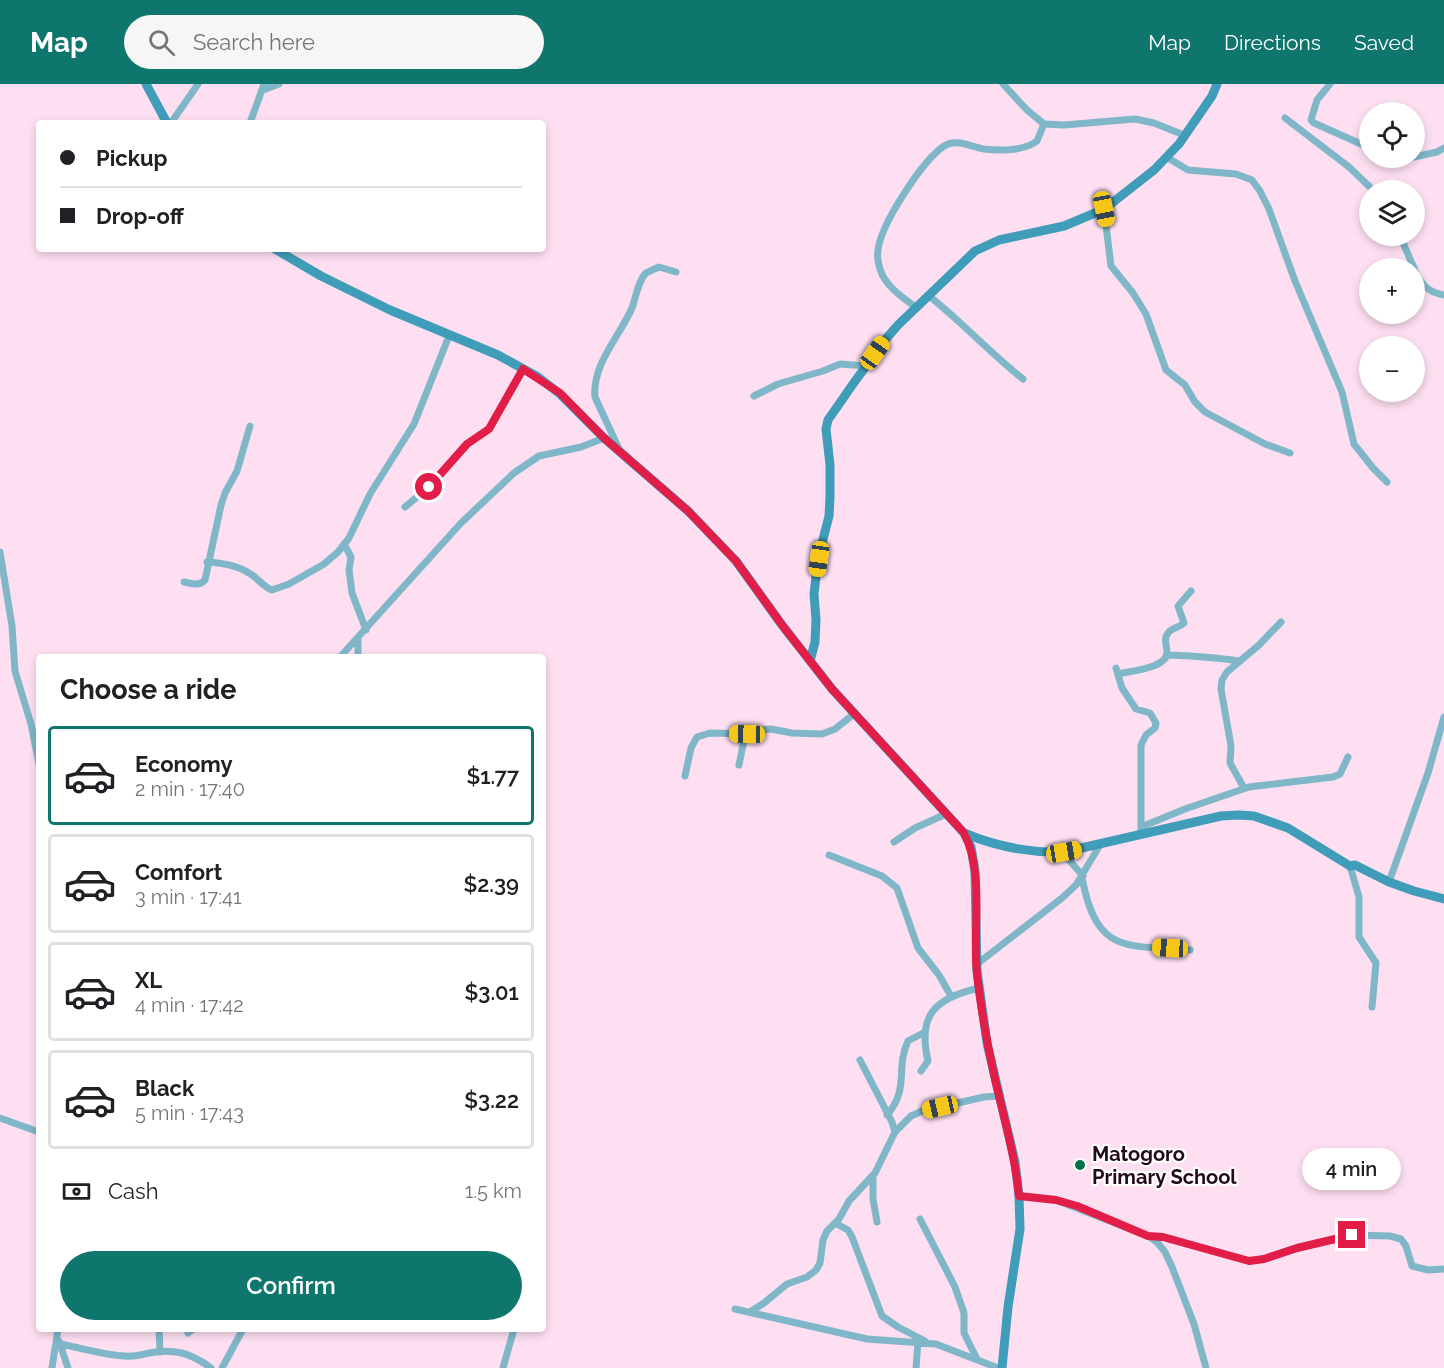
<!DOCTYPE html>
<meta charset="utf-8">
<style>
body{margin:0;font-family:Raleway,sans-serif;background:#f6f6f6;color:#202124;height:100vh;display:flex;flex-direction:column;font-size:22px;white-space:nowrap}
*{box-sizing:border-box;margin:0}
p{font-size:20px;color:#757577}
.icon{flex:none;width:33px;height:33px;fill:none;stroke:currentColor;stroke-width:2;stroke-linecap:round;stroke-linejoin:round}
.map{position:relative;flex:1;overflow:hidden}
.side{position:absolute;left:36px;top:570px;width:510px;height:678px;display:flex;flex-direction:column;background:#fff;border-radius:6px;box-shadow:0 3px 9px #0003}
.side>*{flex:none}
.hud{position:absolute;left:36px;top:36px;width:510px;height:132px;border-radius:6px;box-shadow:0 3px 9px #0003;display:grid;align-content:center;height:132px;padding:0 24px;background:#fff}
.fabs{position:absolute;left:1359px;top:18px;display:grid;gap:12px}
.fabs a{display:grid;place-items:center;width:66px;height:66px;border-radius:50%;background:#fff;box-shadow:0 3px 9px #0003;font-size:30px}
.end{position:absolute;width:27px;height:27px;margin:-14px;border:8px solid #e11d48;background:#fff;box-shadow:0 0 0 3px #fff}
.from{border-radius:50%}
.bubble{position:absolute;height:42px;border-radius:21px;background:#fff;box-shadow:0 3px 9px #0003;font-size:20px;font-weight:600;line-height:42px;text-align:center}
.car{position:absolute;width:18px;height:36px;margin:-18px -9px;border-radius:8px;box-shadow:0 0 4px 2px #0007;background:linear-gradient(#f5c518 24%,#345 0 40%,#f5c518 0 76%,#345 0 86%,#f5c518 0)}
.hud b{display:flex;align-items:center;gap:21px;height:57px;font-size:22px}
.hud b+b{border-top:2px solid #e0e0e0}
.hud i{width:15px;height:15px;background:#202124}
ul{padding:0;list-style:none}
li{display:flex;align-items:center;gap:18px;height:99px;margin:0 12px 9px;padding:0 12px;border:3px solid #e0e0e0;border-radius:6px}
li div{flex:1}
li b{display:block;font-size:22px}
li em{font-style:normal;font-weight:600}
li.current{border-color:#0f766e}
li>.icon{width:54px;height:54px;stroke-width:1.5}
h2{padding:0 24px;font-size:27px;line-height:72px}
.pay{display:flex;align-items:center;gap:15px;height:66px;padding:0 24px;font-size:22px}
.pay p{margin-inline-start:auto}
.primary-button{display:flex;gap:12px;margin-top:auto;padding:12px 24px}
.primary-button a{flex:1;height:69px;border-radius:36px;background:#0f766e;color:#fff;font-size:24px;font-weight:600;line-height:69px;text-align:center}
header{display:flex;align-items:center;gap:36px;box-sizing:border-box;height:84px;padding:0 30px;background:#0f766e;color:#fff}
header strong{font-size:28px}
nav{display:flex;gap:33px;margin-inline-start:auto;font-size:21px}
.search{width:420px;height:54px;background:#f6f6f6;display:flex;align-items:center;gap:15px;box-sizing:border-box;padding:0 21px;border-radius:33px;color:#757577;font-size:22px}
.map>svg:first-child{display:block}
</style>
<header>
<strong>Map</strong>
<div class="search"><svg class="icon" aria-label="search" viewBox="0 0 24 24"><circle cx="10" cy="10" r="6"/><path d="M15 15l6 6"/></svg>Search here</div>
<nav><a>Map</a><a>Directions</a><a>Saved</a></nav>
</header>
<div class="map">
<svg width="1444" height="1284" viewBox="0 0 1444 1284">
<rect width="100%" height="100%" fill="#fddff1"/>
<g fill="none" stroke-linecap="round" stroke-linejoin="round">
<path stroke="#7fb7c9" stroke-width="7" d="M1003,0L1027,26L1044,40L1064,41L1135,35L1154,39L1184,51
M1330,0L1317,16L1311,36L1314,39L1370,64
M263,6L279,0
M1285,34L1349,83L1373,106
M171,39L198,0
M250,39L264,0
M1414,73L1437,68L1444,64
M1168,74L1188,86L1236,90L1252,96L1260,107L1269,125L1295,197L1342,308L1354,360L1373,384L1387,398
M1104,125L1111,182L1133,209L1146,230L1166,286L1185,301L1195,318L1205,328L1265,360L1290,369
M1400,152L1414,184
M1414,185C1421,200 1427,208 1444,211
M929,212C962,238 990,269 1023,295
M917,224C903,214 885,202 880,185C878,179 877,172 878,166C881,140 922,77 944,62C956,54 971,63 984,65C1000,67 1024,67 1037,57L1044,40
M754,312L778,300L823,287L840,280L866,282
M619,365L595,313C592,280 620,252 632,224C636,213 638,197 646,189C649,187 655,185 659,183L676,188
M405,423L429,403L467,360L489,345L523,285
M344,460L351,473L349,486L352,509L366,546
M0,468L12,542L15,587L31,640L39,680
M207,478C222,479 237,481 249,489C258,494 262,502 272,506L289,500L324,480L338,468L349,454L370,410L414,340L449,252
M184,498C190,499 200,503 205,496L221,421L225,409L237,387L250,342
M1168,571C1192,572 1215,573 1239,577
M340,573L461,439L514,389L539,372L581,363L604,354
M358,573V555
M1116,584L1122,604L1136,625L1150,629L1156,639L1155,644L1146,651L1141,661V747
M1118,590C1130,587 1168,584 1167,568C1167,562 1163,555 1168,549C1171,544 1179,544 1184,539L1178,522L1191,507
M739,681L744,656L750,647L771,645L792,649L822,650L835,645L854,630
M685,692L691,664L697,653L710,649L747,650
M1244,704L1230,679L1231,662L1221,605L1222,596L1227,588L1259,561L1281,538
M1141,743L1185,725L1249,703L1333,693L1340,690L1348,673
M894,758L915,744L946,730
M1062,768L1083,792
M829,771L882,792L897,804L918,864L939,891L951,912
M1350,782L1359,813V853L1376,879L1372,923
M1082,794C1097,870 1124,861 1190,866
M1389,798L1428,689L1444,633
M977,880L1062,814L1076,801L1100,761
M860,976L892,1038L895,1048
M921,987L928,977C917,930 936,914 979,904
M887,1031C910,1004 895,985 908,957L925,948
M0,1034L39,1048
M873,1091V1115L877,1138
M1019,1112L1056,1116L1148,1152L1157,1158L1165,1168L1172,1183L1194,1240L1206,1284
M920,1135L955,1203L964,1229V1249L977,1275
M835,1139L848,1146L852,1153L882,1232L898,1243L925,1257
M1148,1152L1163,1153L1249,1177L1264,1175L1297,1164L1352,1151L1390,1152L1401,1155L1406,1162L1412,1182L1428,1186L1444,1185
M735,1225L867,1255L936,1260L998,1284
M750,1228L764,1219L787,1200L807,1193L816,1186L820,1179L823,1156L827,1147L839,1135L849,1117L875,1089L895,1048L911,1032L922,1027L984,1013L999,1012
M159,1245L160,1268
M188,1249L193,1245
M59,1257L68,1284
M60,1260C82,1264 104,1271 125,1272C134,1273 141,1271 149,1269C173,1264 191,1269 211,1284
M52,1284L58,1245
M222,1284L243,1245
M503,1284L514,1245
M916,1284L918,1258"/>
<path stroke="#3f9db9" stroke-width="9" d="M146,0L167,39
M275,165L321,192L390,226L498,271L538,293L560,310L604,354L688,427L736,477L782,541L832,605L964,749C995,762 1031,769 1064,768L1221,732L1239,731L1254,732L1288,744L1350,782L1355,781L1389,798L1414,807L1444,815
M810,577L815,558L816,536L814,510L818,475L829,432L830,413V381L826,345L828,336L853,300L885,256L898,241L975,167L999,156L1064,142L1095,129L1112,119L1154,86L1179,60L1212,12L1217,0
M964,749L971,763L975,787L977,887L987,959L1015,1078L1019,1112L1020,1145L1008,1223L1002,1284"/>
</g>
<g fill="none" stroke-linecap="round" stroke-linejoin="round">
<path stroke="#e11d48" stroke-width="8" d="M429,403L467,360L489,345L523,285L560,309L604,354L688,427L736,477L782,541L832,605L964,749C985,790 972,845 977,890C981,925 987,960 995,995C1004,1034 1015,1072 1019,1112L1056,1116L1077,1122L1148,1152L1163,1153L1249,1177L1264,1175L1297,1164L1352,1151"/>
</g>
<circle fill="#03714a" stroke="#fff" stroke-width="2" cx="1080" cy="1081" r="6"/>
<g text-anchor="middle" stroke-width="4.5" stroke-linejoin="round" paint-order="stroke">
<g font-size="20" font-weight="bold" fill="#230a1b" stroke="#fff" text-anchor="start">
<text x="1092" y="1077">Matogoro<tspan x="1092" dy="23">Primary School</tspan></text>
</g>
</g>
</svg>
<div class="fabs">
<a><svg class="icon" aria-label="locate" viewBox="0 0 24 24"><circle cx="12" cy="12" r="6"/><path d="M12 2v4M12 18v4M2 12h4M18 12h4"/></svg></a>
<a><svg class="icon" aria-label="layers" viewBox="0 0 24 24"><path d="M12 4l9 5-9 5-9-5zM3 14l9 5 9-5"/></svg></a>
<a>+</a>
<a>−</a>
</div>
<i class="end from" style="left:429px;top:403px"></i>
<i class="end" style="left:1352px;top:1151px"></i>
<div class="bubble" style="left:1302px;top:1064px;width:99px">4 min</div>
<i class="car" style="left:1104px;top:125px;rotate:169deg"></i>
<i class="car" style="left:875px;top:269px;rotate:35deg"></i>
<i class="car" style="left:819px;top:475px;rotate:188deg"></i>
<i class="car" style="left:747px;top:650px;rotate:271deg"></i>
<i class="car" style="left:1064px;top:768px;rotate:80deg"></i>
<i class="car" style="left:1170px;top:864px;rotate:273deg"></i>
<i class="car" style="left:940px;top:1023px;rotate:257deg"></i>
<div class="hud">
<b><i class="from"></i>Pickup</b>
<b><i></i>Drop-off</b>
</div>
<section class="side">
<h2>Choose a ride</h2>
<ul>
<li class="current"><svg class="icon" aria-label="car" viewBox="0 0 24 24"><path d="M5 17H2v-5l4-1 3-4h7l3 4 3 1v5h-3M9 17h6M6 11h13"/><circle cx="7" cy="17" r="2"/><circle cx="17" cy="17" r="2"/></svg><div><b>Economy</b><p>2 min · 17:40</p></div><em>$1.77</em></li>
<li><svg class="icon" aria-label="car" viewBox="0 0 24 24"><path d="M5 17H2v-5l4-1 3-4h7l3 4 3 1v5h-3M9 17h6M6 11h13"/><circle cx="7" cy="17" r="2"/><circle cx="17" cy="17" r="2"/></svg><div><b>Comfort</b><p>3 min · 17:41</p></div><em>$2.39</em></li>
<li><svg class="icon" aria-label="car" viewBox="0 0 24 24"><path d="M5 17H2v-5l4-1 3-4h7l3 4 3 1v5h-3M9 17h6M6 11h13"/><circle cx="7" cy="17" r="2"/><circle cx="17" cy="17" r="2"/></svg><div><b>XL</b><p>4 min · 17:42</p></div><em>$3.01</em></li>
<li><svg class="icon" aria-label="car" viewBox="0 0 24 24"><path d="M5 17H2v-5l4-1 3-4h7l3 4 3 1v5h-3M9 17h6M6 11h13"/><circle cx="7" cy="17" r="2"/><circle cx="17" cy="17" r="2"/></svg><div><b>Black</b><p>5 min · 17:43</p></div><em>$3.22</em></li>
</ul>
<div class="pay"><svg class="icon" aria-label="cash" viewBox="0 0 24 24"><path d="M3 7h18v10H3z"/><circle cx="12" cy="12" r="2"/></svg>Cash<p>1.5 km</p></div>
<div class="primary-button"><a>Confirm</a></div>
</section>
</div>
